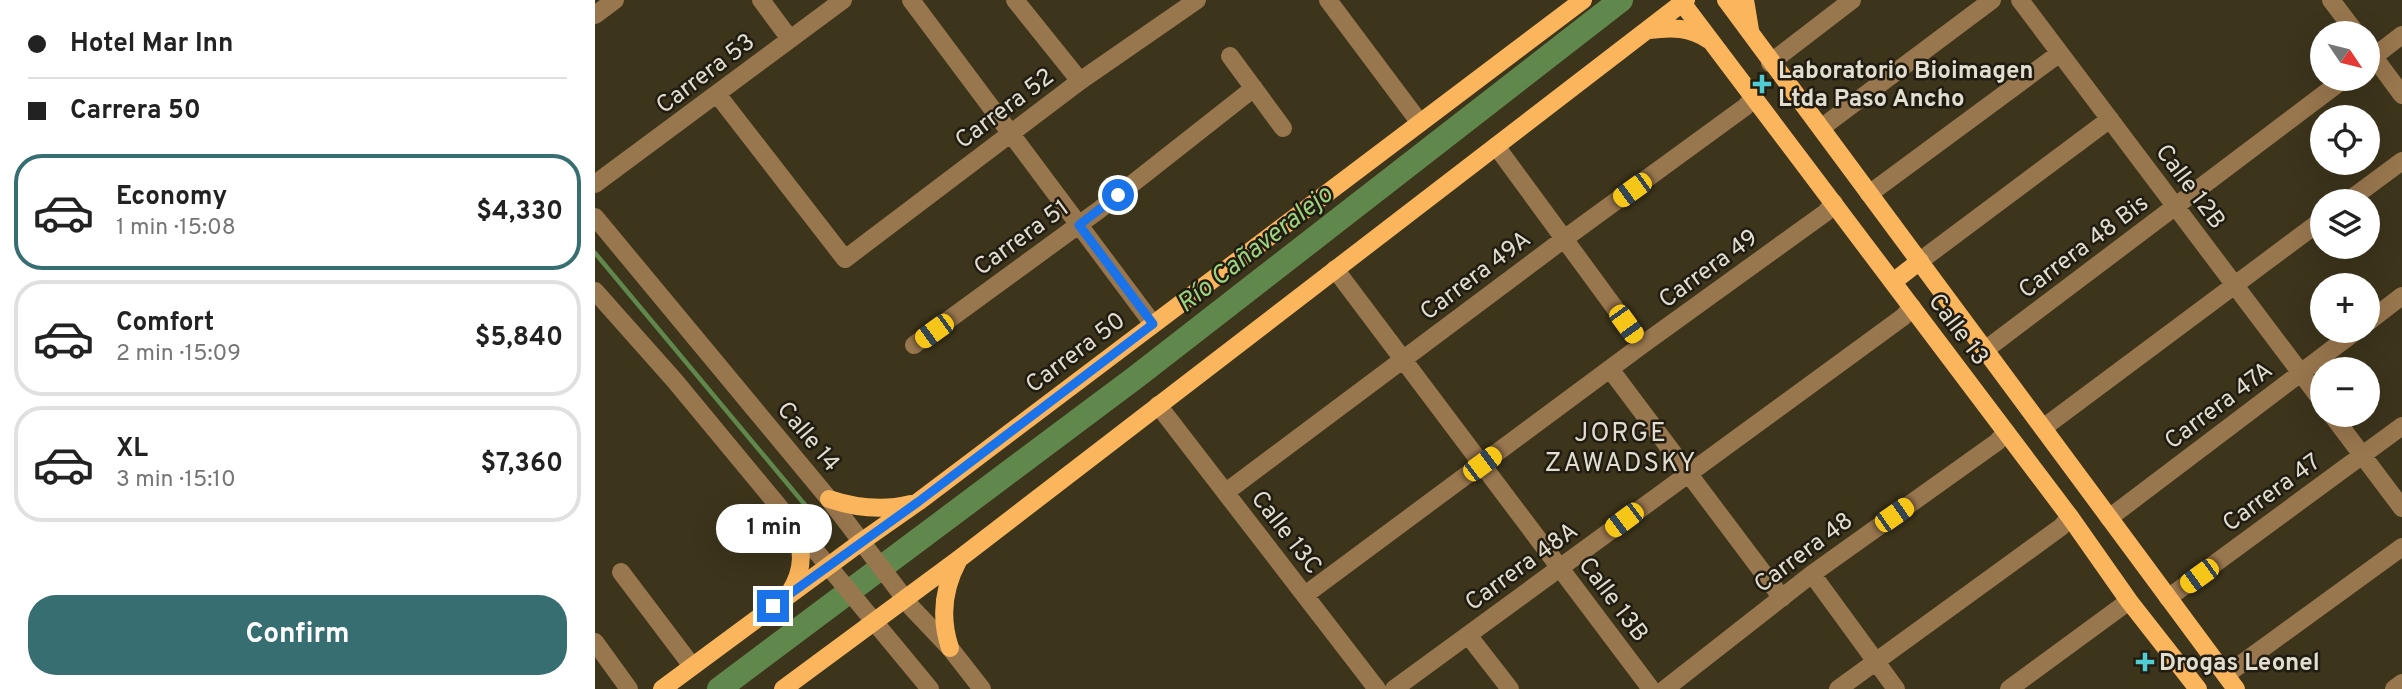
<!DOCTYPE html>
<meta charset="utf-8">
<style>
body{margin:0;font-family:Overpass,sans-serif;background:#f6f6f6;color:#222;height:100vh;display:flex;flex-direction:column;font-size:26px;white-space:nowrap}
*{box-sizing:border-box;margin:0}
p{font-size:23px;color:#767676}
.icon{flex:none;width:38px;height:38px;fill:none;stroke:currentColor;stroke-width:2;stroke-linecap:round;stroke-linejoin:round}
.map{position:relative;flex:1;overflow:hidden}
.drawer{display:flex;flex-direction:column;background:#fff;width:595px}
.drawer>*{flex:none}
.guide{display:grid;align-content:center;height:154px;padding:0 28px;background:#fff}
.needle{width:46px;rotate:125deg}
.fabs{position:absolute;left:1715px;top:21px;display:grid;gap:14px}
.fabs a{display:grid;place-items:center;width:70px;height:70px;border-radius:50%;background:#fff;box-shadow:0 7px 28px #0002;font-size:35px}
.end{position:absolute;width:32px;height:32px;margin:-16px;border:9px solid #1a73e8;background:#fff;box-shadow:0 0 0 4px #fff}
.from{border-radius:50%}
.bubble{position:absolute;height:49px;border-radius:24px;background:#fff;box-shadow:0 7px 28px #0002;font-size:23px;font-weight:700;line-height:49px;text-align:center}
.car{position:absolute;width:21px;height:42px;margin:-21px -10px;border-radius:9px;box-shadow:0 0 5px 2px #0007;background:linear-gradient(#f5c518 24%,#345 0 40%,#f5c518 0 76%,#345 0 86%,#f5c518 0)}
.guide b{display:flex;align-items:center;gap:24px;height:66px;font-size:26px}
.guide b+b{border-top:2px solid #e0e0e0}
.guide i{width:18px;height:18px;background:#222}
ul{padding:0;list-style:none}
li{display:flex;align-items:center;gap:21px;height:116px;margin:0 14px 10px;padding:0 14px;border:4px solid #e0e0e0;border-radius:28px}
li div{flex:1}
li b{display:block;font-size:26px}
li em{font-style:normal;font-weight:700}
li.active{border-color:#376e71}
li>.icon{width:63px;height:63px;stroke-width:1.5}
.action{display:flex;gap:14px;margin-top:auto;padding:14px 28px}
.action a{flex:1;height:80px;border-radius:28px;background:#376e71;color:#fff;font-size:28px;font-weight:700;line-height:80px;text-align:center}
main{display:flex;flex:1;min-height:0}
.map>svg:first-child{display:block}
</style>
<main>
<section class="drawer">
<div class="guide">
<b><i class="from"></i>Hotel Mar Inn</b>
<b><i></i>Carrera 50</b>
</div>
<ul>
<li class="active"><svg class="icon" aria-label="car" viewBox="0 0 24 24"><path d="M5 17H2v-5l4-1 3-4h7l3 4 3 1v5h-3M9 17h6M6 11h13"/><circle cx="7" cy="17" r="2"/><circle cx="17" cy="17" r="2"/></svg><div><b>Economy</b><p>1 min · 15:08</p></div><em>$4,330</em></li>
<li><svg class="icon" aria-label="car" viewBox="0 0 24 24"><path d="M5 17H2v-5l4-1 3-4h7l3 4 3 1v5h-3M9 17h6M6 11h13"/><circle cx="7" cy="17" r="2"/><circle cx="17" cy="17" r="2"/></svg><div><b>Comfort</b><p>2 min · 15:09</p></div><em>$5,840</em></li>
<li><svg class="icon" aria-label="car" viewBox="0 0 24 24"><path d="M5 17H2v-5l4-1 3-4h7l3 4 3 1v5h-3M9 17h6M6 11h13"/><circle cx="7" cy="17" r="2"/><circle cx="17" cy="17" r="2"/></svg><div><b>XL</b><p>3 min · 15:10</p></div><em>$7,360</em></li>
</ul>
<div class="action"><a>Confirm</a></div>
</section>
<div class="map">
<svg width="1807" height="689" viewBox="0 0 1807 689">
<rect width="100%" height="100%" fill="#3c341b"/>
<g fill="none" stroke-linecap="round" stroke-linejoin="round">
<path stroke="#61884c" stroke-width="4.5" d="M0,253L216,512"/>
<path stroke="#61884c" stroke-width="24" d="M124,689L541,377L1026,0"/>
<path stroke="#98764e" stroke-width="18" d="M166,0L195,39
M316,0L558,324
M420,0L485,81
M733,0L825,123
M1425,0L1727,401
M1736,0L1761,33
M0,15L20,0
M1773,49L1807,95
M635,56L688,128
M1773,61L1807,35
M1175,63L1257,0
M122,94L250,259L485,81L602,0
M1226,128L1397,0
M901,146L1047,345
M0,184L248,0
M1274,194L1465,53
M1753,201L1807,161
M0,217L234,499L317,608L355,648L387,689
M1325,261L1515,119
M740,269L1056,689
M0,291L80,381L335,689
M1773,322L1807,296
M319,345L504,210L659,88
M1390,350L1749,79
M1015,369L1187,598
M563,405L782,689
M1737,415L1807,508
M1448,428L1727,220
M631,492L969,239L1150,107L1159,97
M1514,518L1761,331
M26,572L97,666
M1217,574L1301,689
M710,595L1047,345L1230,213L1239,203
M1573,598L1807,426
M873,635L915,689
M0,642L34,689
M1631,675L1807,547
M799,689L1308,317L1317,307
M1070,689L1217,574L1402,442L1411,432
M1243,689L1466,527L1475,517
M1414,689L1534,601
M1799,689L1807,683"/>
<path stroke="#fbb55c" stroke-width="18" d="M1085,0L1475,517L1534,601L1603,689
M1131,0L1641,689
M1150,0L1155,30
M1054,30C1077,27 1095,27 1114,40
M1298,282L1325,261
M234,499C261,508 288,511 316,504
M195,592C209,570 209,549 198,526
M355,648C345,618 348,589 363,561
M67,689L266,542L323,502L988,0
M188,689L364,559L1091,0"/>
</g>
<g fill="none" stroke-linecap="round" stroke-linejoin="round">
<path stroke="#1a73e8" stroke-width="9" d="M178,606L323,502L558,324L484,225L523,195"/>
</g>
<g fill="#51ccd2" stroke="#201c11" stroke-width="2.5">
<path d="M1163.5 73.5h7v7h7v7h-7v7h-7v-7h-7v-7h7z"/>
<path d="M1546.5 651.5h7v7h7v7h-7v7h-7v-7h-7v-7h7z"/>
</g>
<g text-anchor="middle" stroke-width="5" stroke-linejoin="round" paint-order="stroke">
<g font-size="24" font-weight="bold" fill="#e2ddce" stroke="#201c11" text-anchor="start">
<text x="1183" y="78">Laboratorio Bioimagen<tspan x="1183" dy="28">Ltda Paso Ancho</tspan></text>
<text x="1564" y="670">Drogas Leonel</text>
</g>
<g font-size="24" fill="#e2ddce" stroke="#201c11">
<text transform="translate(110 73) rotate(-37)" y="8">Carrera 53</text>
<text transform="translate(409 108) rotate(-37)" y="8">Carrera 52</text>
<text transform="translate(1596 186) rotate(53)" y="8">Calle 12B</text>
<text transform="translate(426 237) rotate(-36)" y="8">Carrera 51</text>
<text transform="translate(1488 246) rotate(-37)" y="8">Carrera 48 Bis</text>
<text transform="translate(1113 268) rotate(-36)" y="8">Carrera 49</text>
<text transform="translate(880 275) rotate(-37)" y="8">Carrera 49A</text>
<text transform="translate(1364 329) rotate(53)" y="8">Calle 13</text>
<text transform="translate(480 352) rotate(-37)" y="8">Carrera 50</text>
<text transform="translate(1623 405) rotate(-37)" y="8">Carrera 47A</text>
<text transform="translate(214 436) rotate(50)" y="8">Calle 14</text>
<text transform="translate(1676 492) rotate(-36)" y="8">Carrera 47</text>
<text transform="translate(692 532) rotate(52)" y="8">Calle 13C</text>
<text transform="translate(1208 552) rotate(-37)" y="8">Carrera 48</text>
<text transform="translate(926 566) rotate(-36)" y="8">Carrera 48A</text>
<text transform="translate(1019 599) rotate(53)" y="8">Calle 13B</text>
</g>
<g font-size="26" font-style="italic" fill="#9dd37f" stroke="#201c11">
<text transform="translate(659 248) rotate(-38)" y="9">Río Cañaveralejo</text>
</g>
<g font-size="26" letter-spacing="2" fill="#e2ddce" stroke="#201c11">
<text x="1026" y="441">JORGE<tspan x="1026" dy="30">ZAWADSKY</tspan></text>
</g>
</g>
</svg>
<div class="fabs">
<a><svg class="needle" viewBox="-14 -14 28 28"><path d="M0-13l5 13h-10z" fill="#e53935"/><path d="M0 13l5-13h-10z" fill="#767676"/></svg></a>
<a><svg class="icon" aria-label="locate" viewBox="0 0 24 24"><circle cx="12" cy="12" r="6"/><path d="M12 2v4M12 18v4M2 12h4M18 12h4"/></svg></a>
<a><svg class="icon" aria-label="layers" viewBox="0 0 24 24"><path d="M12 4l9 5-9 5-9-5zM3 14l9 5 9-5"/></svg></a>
<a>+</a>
<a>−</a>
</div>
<i class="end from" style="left:523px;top:195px"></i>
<i class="end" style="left:178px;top:606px"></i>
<div class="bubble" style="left:121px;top:504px;width:116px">1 min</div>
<i class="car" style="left:1037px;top:190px;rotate:234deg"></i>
<i class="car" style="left:1031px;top:324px;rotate:144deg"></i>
<i class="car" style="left:339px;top:331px;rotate:234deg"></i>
<i class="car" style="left:887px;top:464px;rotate:53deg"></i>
<i class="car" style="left:1299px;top:515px;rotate:55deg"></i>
<i class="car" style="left:1029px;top:520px;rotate:233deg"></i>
<i class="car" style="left:1604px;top:576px;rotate:234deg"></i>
</div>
</main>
